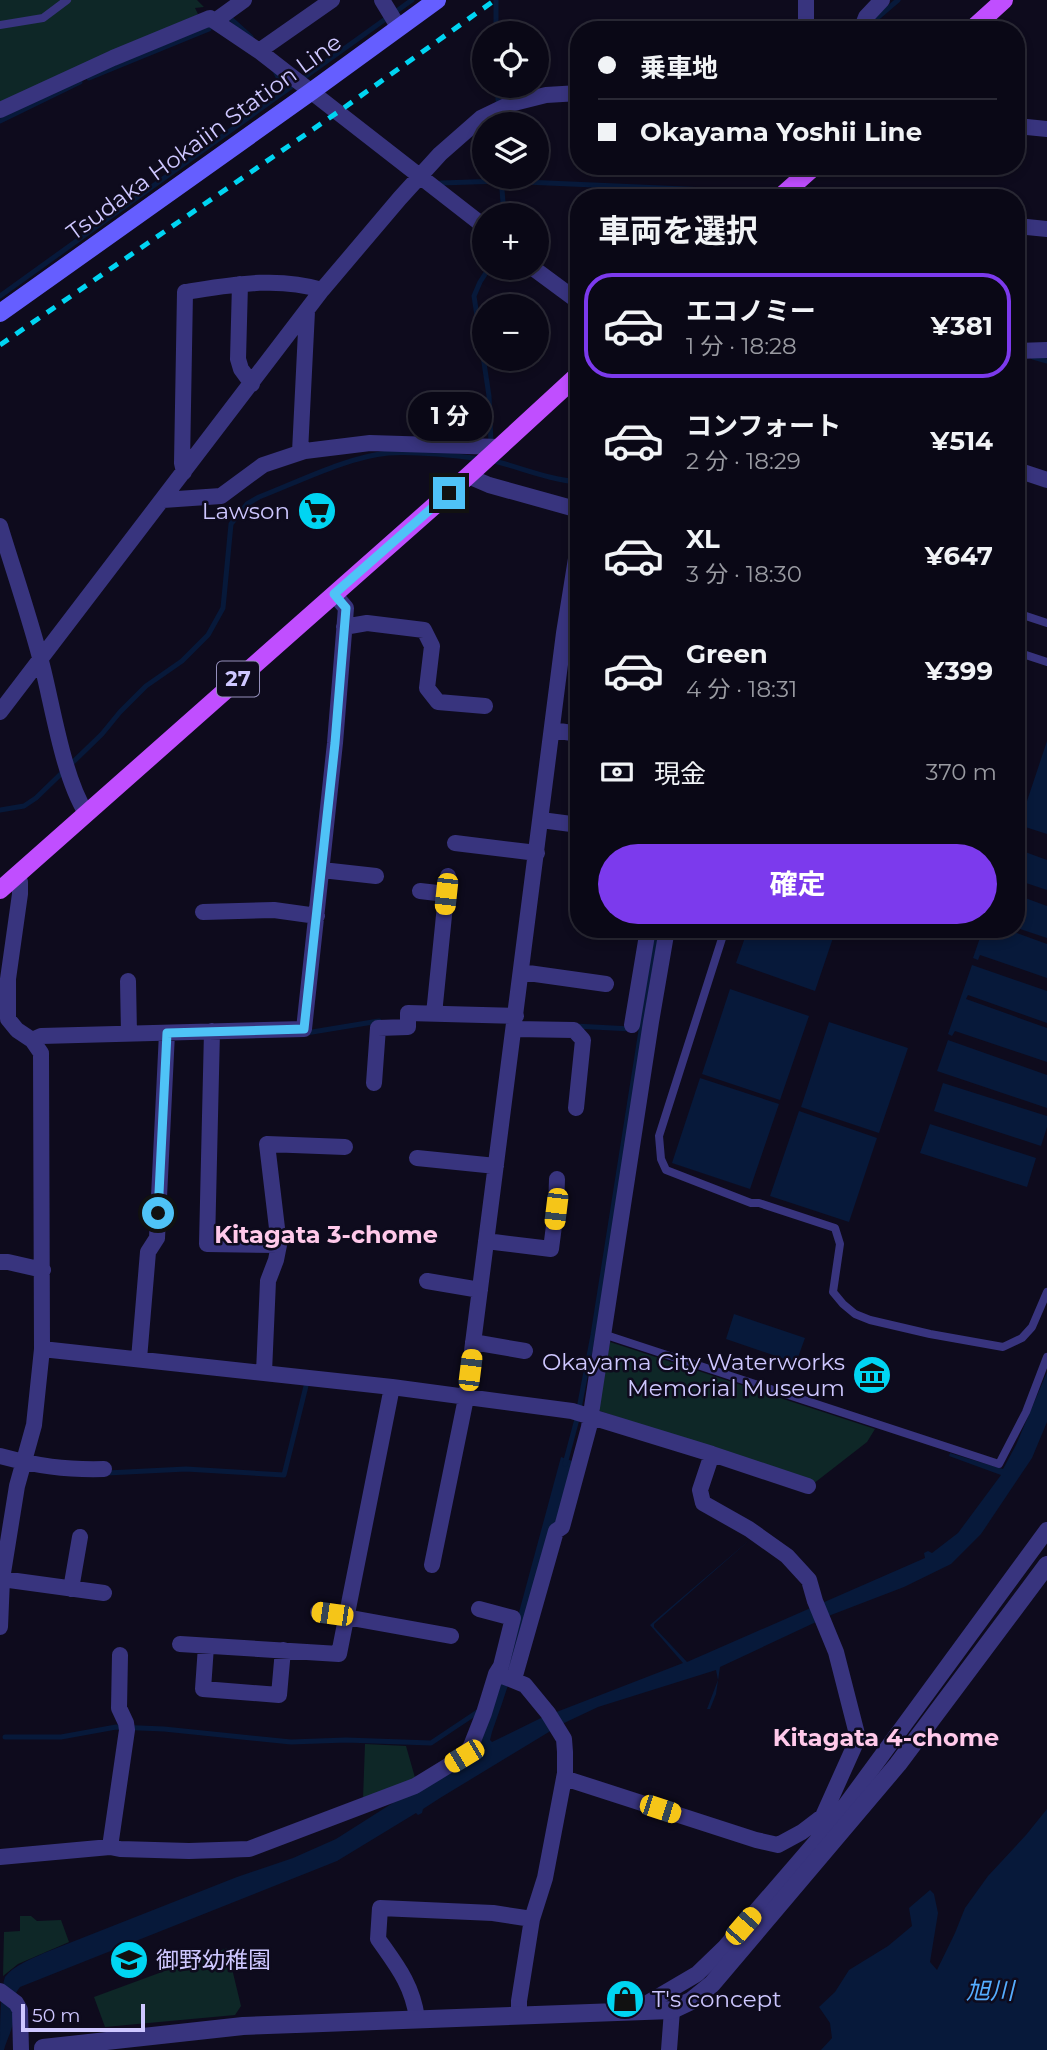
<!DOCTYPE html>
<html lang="ja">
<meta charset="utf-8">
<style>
body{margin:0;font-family:Montserrat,"Noto Sans JP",sans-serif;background:#181623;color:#f1f3f6;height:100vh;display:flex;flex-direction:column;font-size:26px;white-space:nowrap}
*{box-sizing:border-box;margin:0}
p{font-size:23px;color:#999aa1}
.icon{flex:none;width:38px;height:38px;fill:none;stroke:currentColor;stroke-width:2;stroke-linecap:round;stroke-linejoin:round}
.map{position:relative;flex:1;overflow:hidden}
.panel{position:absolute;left:570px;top:189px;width:455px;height:749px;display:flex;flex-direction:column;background:#0a0816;border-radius:28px;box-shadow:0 4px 10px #0003,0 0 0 2px #2a2935}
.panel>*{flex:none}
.banner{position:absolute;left:570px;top:21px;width:455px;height:154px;border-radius:28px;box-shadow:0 4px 10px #0003,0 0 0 2px #2a2935;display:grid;align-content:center;height:154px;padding:0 28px;background:#0a0816}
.tools{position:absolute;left:472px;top:21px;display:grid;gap:14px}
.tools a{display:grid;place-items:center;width:77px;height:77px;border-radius:50%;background:#0a0816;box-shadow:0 4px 10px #0003,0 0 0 2px #2a2935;font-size:35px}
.scale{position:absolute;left:21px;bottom:18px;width:124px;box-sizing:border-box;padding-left:7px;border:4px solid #cec7ff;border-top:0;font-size:19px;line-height:24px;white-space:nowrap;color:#cec7ff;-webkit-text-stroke:5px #0e0b1d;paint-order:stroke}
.end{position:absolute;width:32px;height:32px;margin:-16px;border:9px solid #4fc3f7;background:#111;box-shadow:0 0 0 4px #111}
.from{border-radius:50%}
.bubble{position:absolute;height:49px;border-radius:24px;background:#0a0816;box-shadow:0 4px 10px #0003,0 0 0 2px #2a2935;font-size:23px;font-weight:700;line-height:49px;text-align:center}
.car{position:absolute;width:21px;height:42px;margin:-21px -10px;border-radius:9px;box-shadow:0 0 5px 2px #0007;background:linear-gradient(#f5c518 24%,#345 0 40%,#f5c518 0 76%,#345 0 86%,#f5c518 0)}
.banner b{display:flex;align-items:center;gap:24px;height:66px;font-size:26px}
.banner b+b{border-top:2px solid #2a2935}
.banner i{width:18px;height:18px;background:#f1f3f6}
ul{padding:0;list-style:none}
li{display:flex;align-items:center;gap:21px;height:105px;margin:0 14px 10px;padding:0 14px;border:4px solid transparent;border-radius:28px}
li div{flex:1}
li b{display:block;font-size:26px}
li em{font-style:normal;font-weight:700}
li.current{border-color:#7c3aed}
li>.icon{width:63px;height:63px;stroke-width:1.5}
h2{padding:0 28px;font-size:32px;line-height:84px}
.pay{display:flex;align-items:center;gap:18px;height:77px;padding:0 28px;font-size:26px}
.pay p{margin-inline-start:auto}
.cta{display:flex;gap:14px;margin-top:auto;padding:14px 28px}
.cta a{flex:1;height:80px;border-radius:42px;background:#7c3aed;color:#fff;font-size:28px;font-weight:700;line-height:80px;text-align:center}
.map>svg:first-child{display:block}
</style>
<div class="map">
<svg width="1047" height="2050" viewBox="0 0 1047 2050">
<rect width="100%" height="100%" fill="#0e0b1d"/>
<path fill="#0e2727" d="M0,0H197L204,7L195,8L198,14L184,24L0,105Z
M610,1342L875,1429L867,1442L813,1484L600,1411L598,1406Z
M365,1744L406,1746L416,1781L363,1799Z
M20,1916H31L37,1921L61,1920L69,1942L18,1964L3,1976L4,1932L20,1931Z
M227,1948L241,2006L235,2015L105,2027L94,1997Z"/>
<path fill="#07193a" d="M1047,741V834L1019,825Z
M1017,849L1047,860V890L1017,880Z
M1017,895L1047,906V938L1017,928Z
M748,929H836L815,991L736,963Z
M983,929H1006L1047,944V978L980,955L978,960L973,958Z
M972,965L1047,991V1023L968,995L966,999L1047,1028V1062L955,1031L952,1036L948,1034Z
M730,989L809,1016L780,1100L702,1074Z
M829,1022L908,1048L879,1133L801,1107Z
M948,1040L1047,1075V1108L937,1071Z
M700,1078L779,1104L750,1189L672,1163Z
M943,1083L1047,1116V1127L1041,1146L934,1111Z
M799,1111L877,1138L849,1222L770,1196Z
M930,1124L1036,1158L1027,1187L920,1153Z
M734,1314L805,1338L796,1363L726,1339Z
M1047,1372V1422L1032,1458L981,1534L951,1564L904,1587L831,1615L720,1667L716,1694L710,1709H707L718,1680L716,1670L598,1707L562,1724L440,1798L423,1809L422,1813L418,1815L416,1813L337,1861L20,1987C11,1998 14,2008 13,2021C13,2029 6,2041 4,2050H0C0,2032 0,1991 5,1977C14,1965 32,1959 44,1953L237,1877L293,1858L336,1839L462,1759L505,1664L561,1457L572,1461C548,1552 524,1643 492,1732L490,1740L492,1742L541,1718L683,1663L650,1625L753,1537L654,1624V1627L687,1662L925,1558L924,1553L928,1551L932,1553L958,1533L1001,1475L949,1456L950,1453L1003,1469L1016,1445Z
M1047,1809V2050H821L832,2038L830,2023L819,2007L835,1992L849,1970L888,1946L912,1926L909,1908L930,1890L934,1894L938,1913L930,1962L937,1970L955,1933L965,1908L988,1876L1026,1835Z"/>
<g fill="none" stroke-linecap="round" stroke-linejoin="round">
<path stroke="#07193a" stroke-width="5" d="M228,19L230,18L251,37
M871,30L877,18L898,0
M496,33V0
M274,69L285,91
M89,78L209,29
M497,86L500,124
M0,121L80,82
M501,177L504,215
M441,183L501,181L753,192
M816,198L817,195
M489,268L480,282L474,296L489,396L491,443
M0,296L412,0
M1033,357L1047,361
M490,460C520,467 549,480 579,482
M0,810L24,806L36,798L102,734L120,712L146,686L182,661L208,635L223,608L231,524L247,504L259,497C298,482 347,457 388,453C418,451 451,455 481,459
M575,1026L631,1029
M306,1033L379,1021
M565,1464L577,1419L593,1335L657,929
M107,1473L186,1469L284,1475L307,1382
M5,1737H61L116,1727L164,1729L291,1742L346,1740L431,1743L479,1711"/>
<path stroke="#38347e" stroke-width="8" d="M0,25L43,18L67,0
M1017,613L1047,623
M1017,652L1047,662
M725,929L659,1136L661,1159L666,1170L751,1203H759L835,1228L840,1244L833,1292L843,1304L855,1314L870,1320L930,1334L1003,1347L1022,1338L1032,1327L1047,1292
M603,1334L999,1464L1026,1412L1047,1357"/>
<path stroke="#38347e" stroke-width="16" d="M382,0L399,28
M215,21L244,0
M806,30V0
M861,30L866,17L882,0
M259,51L332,0
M0,110L113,58L210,18L259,51L485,227
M1017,126L1047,129
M1017,226L1047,229
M533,268L579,302
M240,284L238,359L241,369L252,384
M1017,351L1047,350
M300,452L307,311
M1017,470L1047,480
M184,472L182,463L185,292C231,285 277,276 322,290
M468,476L489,485L579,510
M163,500L221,496L263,465L305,451L370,443L499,447
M0,526C14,572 30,618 42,665C53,708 63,776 86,813
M344,627L367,623L424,630L432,646L427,688L438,702L485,706
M0,712L322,290L400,198L440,154L481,118L510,104L546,95L579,93
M552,730L579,734
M541,820L579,825
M455,843L537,853
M322,870L376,876
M420,891L446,894
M203,912L274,910L317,916
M521,972L606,984
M128,981L129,1034
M434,1014L448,876
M632,1025L648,929
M515,1029L574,1030L583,1040L576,1108
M212,1031L207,1244L279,1245
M32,1040L41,1036L304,1029L335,743L346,608L334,594
M374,1083L378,1028L408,1027V1013L516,1016
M417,1158L496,1166
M486,1241L551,1249L556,1210L557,1179
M0,1262H8L43,1270
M427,1281L480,1290
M473,1342L525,1351
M42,1349L392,1387L572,1411L712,1454L808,1486
M139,1359L148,1252L157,1238L167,1033
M264,1372L268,1281L276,1260L279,1245L267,1144L345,1147
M0,1456C37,1466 65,1470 104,1469
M432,1565L466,1398L564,633L579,540
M2,1579L104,1593
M71,1589L80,1537
M318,1612L451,1636
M0,1627L2,1579L17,1486L34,1425L42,1349L41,1053L32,1040L17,1030L8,1019V979L20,894V882L17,875
M180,1644L339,1654L392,1387
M206,1646L203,1689L279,1695L283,1650
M505,1677L525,1685L548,1713L564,1739L565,1752V1773L545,1878L532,1919L519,2001V2014
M514,1679L556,1531L562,1527L589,1427L651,1022L667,929
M564,1778L756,1840L778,1845L802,1832L823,1816L858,1738L836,1652L815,1601L809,1580L787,1556L749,1529L703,1503L700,1490L712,1454
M110,1847L127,1730L126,1723L119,1708L120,1655
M0,1857L110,1847L120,1849L189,1851L249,1849L415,1786L464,1756L471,1746L484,1713L496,1674L501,1666L513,1618L479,1609
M0,1991L16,2003L20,2010L21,2050
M634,2011L697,1974L725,1947L833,1822L1047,1530
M417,2018C412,1984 397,1966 378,1939L380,1908L493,1913L532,1919
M669,2050L672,2010"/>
<path stroke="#38347e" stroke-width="18" d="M43,2050V2048L243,2026L672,2010L691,2001L712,1984L898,1764L1047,1565"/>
<path stroke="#655eff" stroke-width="18" d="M0,313L312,91L437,0"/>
<path stroke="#c04eff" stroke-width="18" d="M971,30L1004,0
M779,198L815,166
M0,890L468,476L579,374"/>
<path stroke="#00d5f2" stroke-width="5" stroke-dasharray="10 9" stroke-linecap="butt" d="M0,345L338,112L495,0"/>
</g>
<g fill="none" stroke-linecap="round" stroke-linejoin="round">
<path stroke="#4fc3f7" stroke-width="9" d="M158,1213L167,1033L304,1029L335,743L346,608L334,594L449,493"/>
</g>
<defs>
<symbol id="supermarket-disc" viewBox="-11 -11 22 22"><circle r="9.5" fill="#00d5f2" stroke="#0e0b1d"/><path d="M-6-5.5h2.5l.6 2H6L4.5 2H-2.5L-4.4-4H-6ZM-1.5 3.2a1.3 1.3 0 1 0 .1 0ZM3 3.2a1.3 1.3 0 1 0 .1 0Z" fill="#111"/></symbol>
<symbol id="museum-disc" viewBox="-11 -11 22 22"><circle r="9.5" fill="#00d5f2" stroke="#0e0b1d"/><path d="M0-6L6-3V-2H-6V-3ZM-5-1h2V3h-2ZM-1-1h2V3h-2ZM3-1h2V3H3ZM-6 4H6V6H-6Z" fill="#111"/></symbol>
<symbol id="school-disc" viewBox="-11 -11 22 22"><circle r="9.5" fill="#00d5f2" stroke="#0e0b1d"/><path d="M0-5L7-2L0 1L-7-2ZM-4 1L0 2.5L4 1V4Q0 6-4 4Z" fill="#111"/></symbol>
<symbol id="shop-disc" viewBox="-11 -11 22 22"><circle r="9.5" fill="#00d5f2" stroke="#0e0b1d"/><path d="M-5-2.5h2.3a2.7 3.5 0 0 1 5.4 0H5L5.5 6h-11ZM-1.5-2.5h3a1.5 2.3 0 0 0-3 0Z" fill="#111"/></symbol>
</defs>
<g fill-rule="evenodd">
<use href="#supermarket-disc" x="295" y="489" width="44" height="44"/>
<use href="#museum-disc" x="850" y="1353" width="44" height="44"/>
<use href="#school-disc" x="107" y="1938" width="44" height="44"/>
<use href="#shop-disc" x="603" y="1977" width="44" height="44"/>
</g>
<g text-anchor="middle" stroke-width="5" stroke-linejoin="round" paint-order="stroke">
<rect fill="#0e0b1d" stroke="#948fbb" stroke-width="2" x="217" y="661.5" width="42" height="35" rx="5"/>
<g font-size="21" font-weight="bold" fill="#cec7ff">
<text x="238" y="686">27</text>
</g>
<g font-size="23" fill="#cec7ff" stroke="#0e0b1d">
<text transform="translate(204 137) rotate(-36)" y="8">Tsudaka Hokaiin Station Line</text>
</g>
<g font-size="23" fill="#cec7ff" stroke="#0e0b1d" text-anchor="end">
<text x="290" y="519">Lawson</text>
<text x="845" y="1370">Okayama City Waterworks<tspan x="845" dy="26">Memorial Museum</tspan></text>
<text x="156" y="1968" text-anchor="start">御野幼稚園</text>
<text x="652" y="2007" text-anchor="start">T's concept</text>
</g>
<g font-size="24" font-weight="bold" fill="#ffc9ea" stroke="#0e0b1d">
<text x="326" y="1243">Kitagata 3-chome</text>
<text x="886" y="1746">Kitagata 4-chome</text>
</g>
<g font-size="24" font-style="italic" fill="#55adff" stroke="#0e0b1d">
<text x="990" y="1999">旭川</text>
</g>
</g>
</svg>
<div class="tools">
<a><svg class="icon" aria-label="locate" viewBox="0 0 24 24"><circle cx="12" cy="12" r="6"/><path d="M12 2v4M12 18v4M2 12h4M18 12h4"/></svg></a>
<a><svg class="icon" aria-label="layers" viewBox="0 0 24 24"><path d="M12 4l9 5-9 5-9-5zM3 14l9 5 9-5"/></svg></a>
<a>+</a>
<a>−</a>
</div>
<div class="scale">50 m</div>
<i class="end from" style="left:158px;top:1213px"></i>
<i class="end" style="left:449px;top:493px"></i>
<div class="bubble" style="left:408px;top:392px;width:84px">1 分</div>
<i class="car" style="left:446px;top:894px;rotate:186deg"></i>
<i class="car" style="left:556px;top:1209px;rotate:187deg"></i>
<i class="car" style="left:470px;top:1370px;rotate:7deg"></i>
<i class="car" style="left:332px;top:1614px;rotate:278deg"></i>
<i class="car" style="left:464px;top:1756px;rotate:239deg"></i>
<i class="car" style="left:660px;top:1809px;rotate:108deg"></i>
<i class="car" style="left:743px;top:1926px;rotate:41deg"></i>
<div class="banner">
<b><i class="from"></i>乗車地</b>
<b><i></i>Okayama Yoshii Line</b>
</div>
<section class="panel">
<h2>車両を選択</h2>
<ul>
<li class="current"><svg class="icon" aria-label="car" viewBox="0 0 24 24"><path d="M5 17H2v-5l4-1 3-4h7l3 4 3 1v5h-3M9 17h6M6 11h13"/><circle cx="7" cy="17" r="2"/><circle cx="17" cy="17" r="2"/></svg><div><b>エコノミー</b><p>1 分 · 18:28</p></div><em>¥381</em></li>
<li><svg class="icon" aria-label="car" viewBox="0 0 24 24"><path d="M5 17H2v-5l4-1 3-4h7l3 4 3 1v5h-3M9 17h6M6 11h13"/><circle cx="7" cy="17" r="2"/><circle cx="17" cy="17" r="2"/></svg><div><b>コンフォート</b><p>2 分 · 18:29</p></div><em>¥514</em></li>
<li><svg class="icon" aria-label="car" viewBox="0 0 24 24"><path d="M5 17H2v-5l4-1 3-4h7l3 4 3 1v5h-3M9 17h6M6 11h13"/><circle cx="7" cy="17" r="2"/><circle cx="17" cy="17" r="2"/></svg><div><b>XL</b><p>3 分 · 18:30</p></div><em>¥647</em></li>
<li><svg class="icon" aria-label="car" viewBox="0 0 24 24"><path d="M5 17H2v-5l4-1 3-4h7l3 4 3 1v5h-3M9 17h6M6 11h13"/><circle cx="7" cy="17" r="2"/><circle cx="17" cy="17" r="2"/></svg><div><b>Green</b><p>4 分 · 18:31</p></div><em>¥399</em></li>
</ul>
<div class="pay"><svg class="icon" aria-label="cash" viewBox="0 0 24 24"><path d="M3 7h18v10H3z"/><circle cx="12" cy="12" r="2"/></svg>現金<p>370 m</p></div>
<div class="cta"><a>確定</a></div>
</section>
</div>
